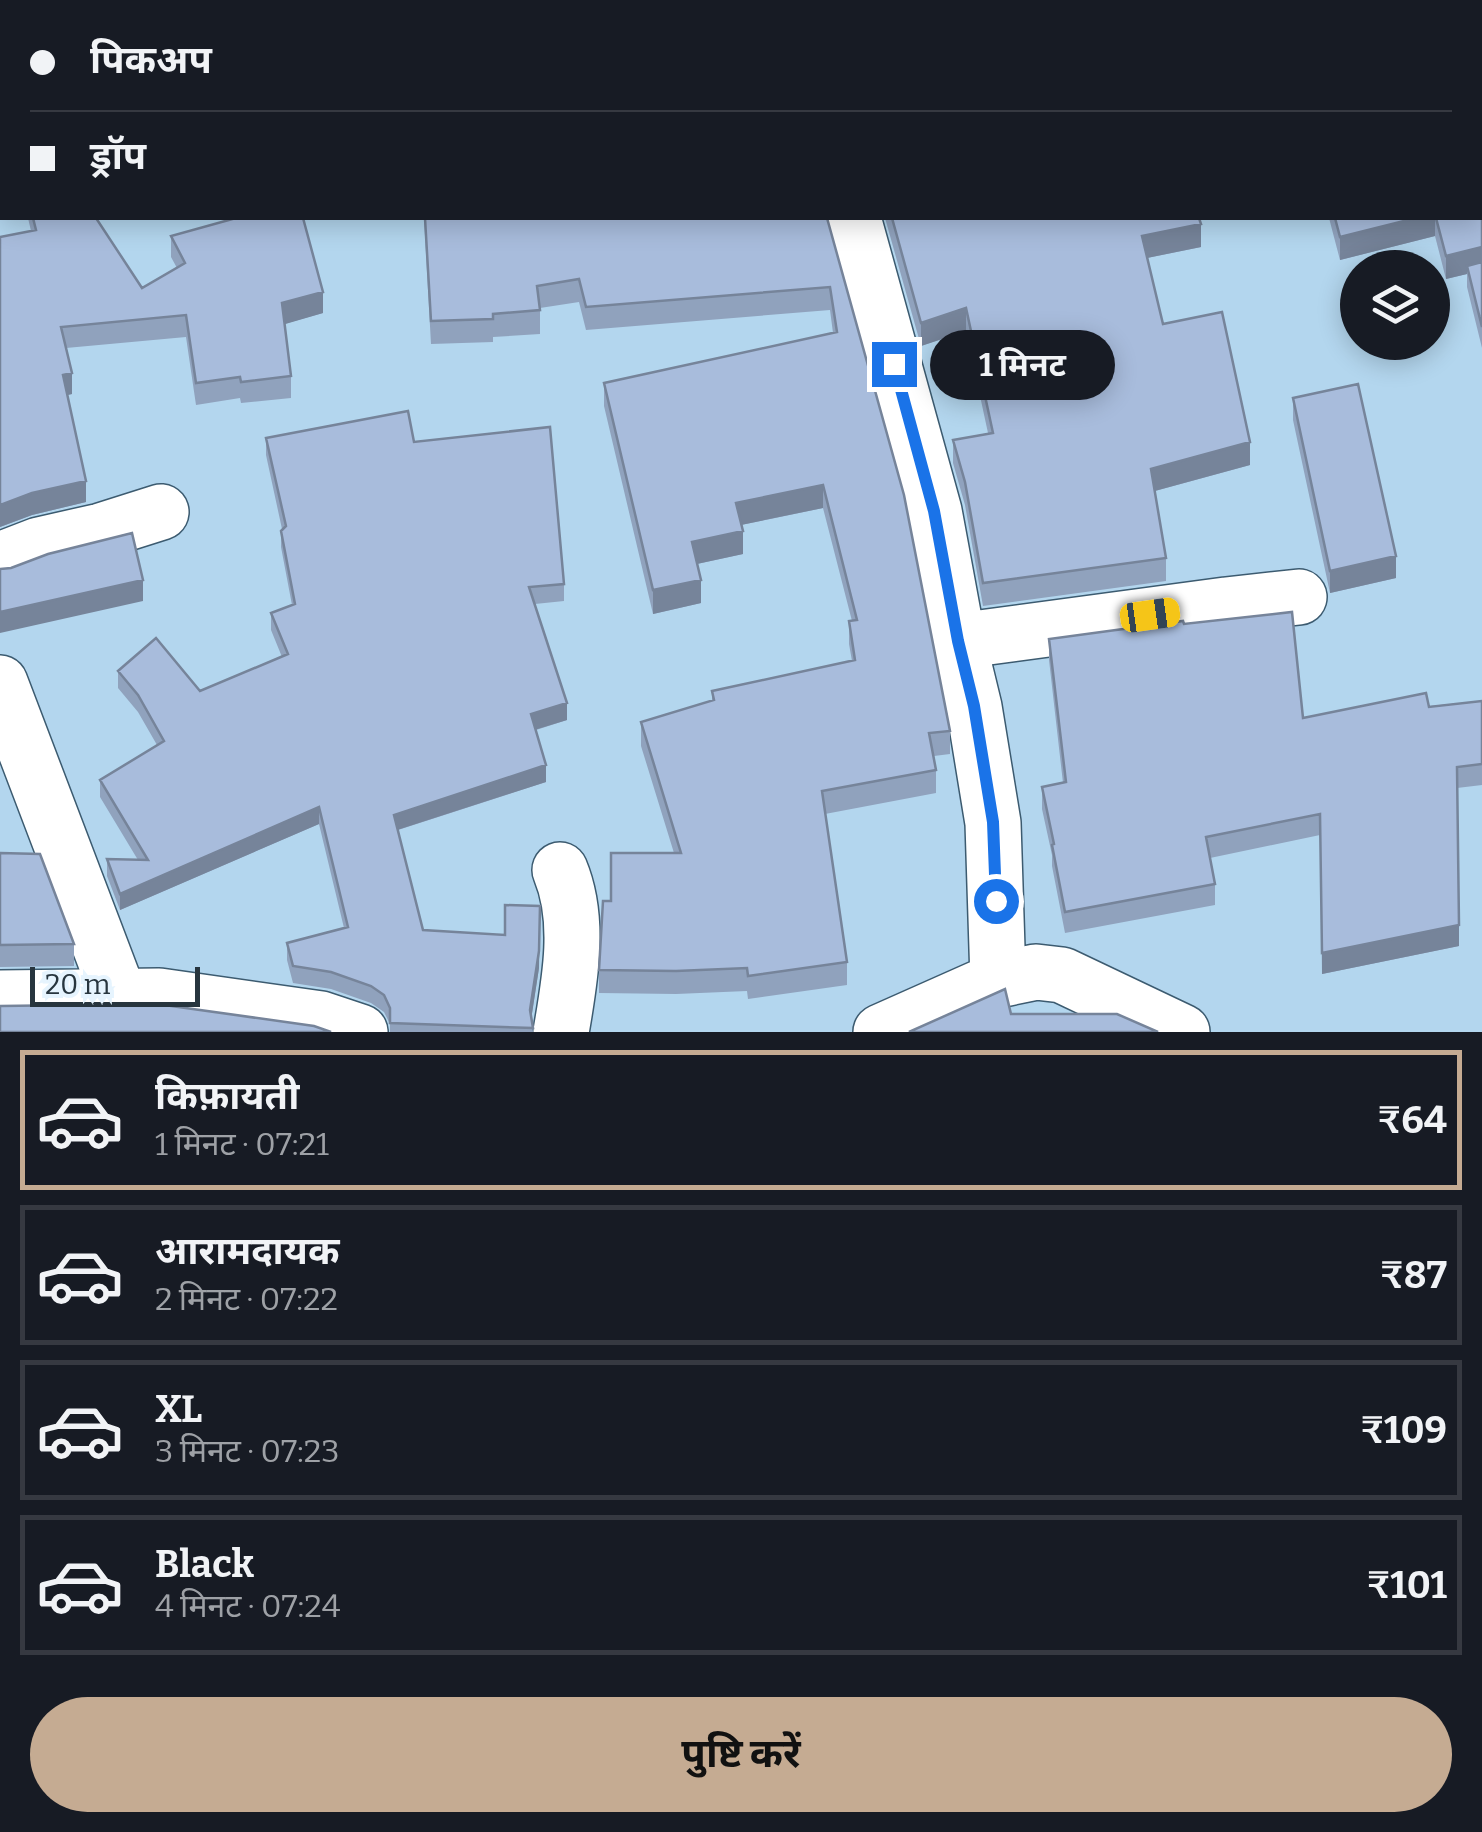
<!DOCTYPE html>
<html lang="hi">
<meta charset="utf-8">
<style>
body{margin:0;font-family:Bitter,"Noto Sans Devanagari",serif;background:#242831;color:#f1f3f6;height:100vh;display:flex;flex-direction:column;font-size:38px;white-space:nowrap}
*{box-sizing:border-box;margin:0}
p{font-size:32px;color:#9ea1a6}
.icon{flex:none;width:55px;height:55px;fill:none;stroke:currentColor;stroke-width:2;stroke-linecap:round;stroke-linejoin:round}
.map{position:relative;height:1032px;overflow:hidden}
.panel{display:flex;flex-direction:column;background:#171b24;flex:1}
.panel>*{flex:none}
.banner{position:absolute;left:0px;top:0px;width:1482px;height:220px;box-shadow:0 5px 25px #0003;display:grid;align-content:center;height:220px;padding:0 30px;background:#171b24}
.fabs{position:absolute;left:1340px;top:250px;display:grid;gap:20px}
.fabs a{display:grid;place-items:center;width:110px;height:110px;border-radius:50%;background:#171b24;box-shadow:0 5px 25px #0003;font-size:50px}
.scale{position:absolute;left:30px;bottom:25px;width:170px;box-sizing:border-box;padding-left:10px;border:5px solid #27353e;border-top:0;font-size:28px;line-height:35px;white-space:nowrap;color:#27353e;-webkit-text-stroke:8px #e6f4fe;paint-order:stroke}
.end{position:absolute;width:45px;height:45px;margin:-22px;border:12px solid #1a73e8;background:#fff;box-shadow:0 0 0 5px #fff}
.from{border-radius:50%}
.bubble{position:absolute;height:70px;border-radius:35px;background:#171b24;box-shadow:0 5px 25px #0003;font-size:32px;font-weight:700;line-height:70px;text-align:center}
.car{position:absolute;width:30px;height:60px;margin:-30px -15px;border-radius:12px;box-shadow:0 0 8px 2px #0007;background:linear-gradient(#f5c518 24%,#345 0 40%,#f5c518 0 76%,#345 0 86%,#f5c518 0)}
.banner b{display:flex;align-items:center;gap:35px;height:95px;font-size:38px}
.banner b+b{border-top:2px solid #363941}
.banner i{width:25px;height:25px;background:#f1f3f6}
ul{padding:18px 0 0;list-style:none}
li{display:flex;align-items:center;gap:30px;height:140px;margin:0 20px 15px;padding:0 10px;border:5px solid #363941;border-radius:0px}
li div{flex:1}
li b{display:block;font-size:38px}
li em{font-style:normal;font-weight:700}
li.selected{border-color:#c5ab92}
li>.icon{width:90px;height:90px;stroke-width:1.5}
.button{display:flex;gap:20px;margin-top:auto;padding:20px 30px}
.button a{flex:1;height:115px;border-radius:60px;background:#c5ab92;color:#111;font-size:40px;font-weight:700;line-height:115px;text-align:center}
.map>svg:first-child{display:block}
</style>
<div class="map">
<svg width="1482" height="1032" viewBox="0 0 1482 1032">
<rect width="100%" height="100%" fill="#b3d6ee"/>
<g fill="none" stroke-linecap="round" stroke-linejoin="round">
<defs>
<path id="street" d="M790,0L791,2
M1354,2L1371,0
M1480,14L1482,19
M853,218L934,511L958,641L974,707L993,823L998,980
M0,560L39,545L101,531L161,512
M958,641L1226,605L1299,597
M0,683L119,996
M560,870C581,920 570,980 561,1032
M0,998L159,996L321,1019L360,1032
M881,1032L998,980L1036,972L1062,975L1182,1032"/>
</defs>
<use href="#street" stroke="#3c5b70" stroke-width="58"/>
<use href="#street" stroke="#fff" stroke-width="55"/>
</g>
<path fill="#90a2bd" d="M46,0H511L506,2H47Z
M1482,180V348L1467,287V274L1446,279L1435,236L1340,260L1329,218H1480Z
M28,218H96L142,288L177,268L171,257V236L323,313L284,324L291,376V398L241,403L240,398L196,405L186,337L66,348L72,394L67,395L86,502L32,515L0,527V237L31,231Z
M424,218H827L950,731V754L934,756L936,770V793L825,814L847,962V985L748,999L747,991L676,994L599,993V970L611,901L674,853L641,746V722L712,701V691L852,661L849,644V621H852L823,508L741,525L743,554L697,564L701,603L653,614L604,406V383L833,333L830,310L586,330L579,302L540,308V334L493,337V342L431,344Z
M885,218H1199L1201,247L1147,258L1163,324L1250,465L1155,491L1166,558V581L983,606L965,505L953,463V440L988,433L966,331L921,346Z
M1293,398L1396,578L1330,593L1293,420Z
M266,438L414,442L564,584V601L535,604L567,720L536,730L546,782L398,830L423,930L539,968L531,1019L533,1032H390V1024L384,1012L371,1003L331,989L293,983L287,960V943L344,928L319,824L120,910L107,876V859L138,860L100,797V780L157,745L138,712L118,688V671L200,691L282,657L271,630V613L292,605L281,547V531L282,529L266,455Z
M1184,624L1303,718L1482,701V785L1457,788L1459,946L1322,974L1320,835L1210,858L1215,884V905L1065,933L1052,866V855L1042,809V787L1063,783L1049,660V639Z
M0,853L74,944V966L0,967Z"/>
<path fill="#76849a" d="M198,0H233V2H192Z
M467,0H511L506,2H462Z
M1209,0H1280V2H1199Z
M1480,120H1482V143H1480Z
M1416,218H1435V236L1340,260V237Z
M1201,224V247L1142,259V236Z
M1482,247V270L1467,266V274L1446,279V256Z
M323,292V313L282,325V303Z
M966,308V331L921,346V323Z
M72,373V394L63,396V375Z
M1250,442V465L1151,492V469Z
M86,481V502L32,515L0,527V505L32,493Z
M823,485V508L736,526V503Z
M743,531V554L692,565V542Z
M1396,556V578L1330,593V571Z
M143,580V601L0,633V612Z
M701,580V603L653,614V590Z
M567,703V720L531,731V714Z
M546,765V782L394,831V815Z
M319,807V824L120,910V894Z
M540,906L539,968L530,1027V1010Z
M1459,925V946L1322,974V953Z"/>
<path fill="#a8bcdc" stroke="#76849a" stroke-width="2.5" d="M57,0H198L192,2H58Z
M240,0H467L462,2H241Z
M609,0H770L772,2H601Z
M825,0H1209L1199,2H826Z
M1284,0H1332L1335,2H1285Z
M1391,0H1451V2H1387Z
M1480,51L1482,59V120H1480Z
M1480,172L1482,180V247L1446,256L1436,218H1480Z
M33,218H96L142,288L185,263L171,236L236,218H303L323,292L282,303L291,376L241,382L240,377L196,383L186,315L61,327L72,373L63,375L86,481L32,493L0,505V237L36,230Z
M425,218H827L904,495L950,731L929,733L936,770L822,791L847,962L748,976L747,968L676,971L599,970L603,901H611V853H681L641,722L714,700L712,691L855,660L849,621L857,620L823,485L736,503L743,531L692,542L701,580L653,590L604,383L837,332L830,287L586,307L579,279L537,286L540,310L493,314V319L431,321Z
M892,218H1199L1201,224L1142,236L1163,324L1222,312L1250,442L1151,469L1166,558L983,583L965,482L953,440L993,433L966,308L921,323Z
M1335,218H1416L1340,237Z
M1482,262V327L1467,266Z
M1358,384L1396,556L1330,571L1293,398Z
M408,411L414,442L550,427L564,584L529,587L567,703L531,714L546,765L394,815L423,930L505,935V905L540,906L539,951L530,1010L533,1028L390,1023V1008L384,995L371,986L331,972L293,966L287,943L348,927L319,807L120,894L107,859L148,860L100,780L164,741L138,695L118,671L156,638L200,691L288,654L271,613L295,604L281,531L286,526L266,438Z
M132,533L143,580L0,612V569L11,568L48,554Z
M1292,612L1303,718L1426,693L1429,707L1482,701V764L1457,767L1459,925L1322,953L1320,814L1206,837L1215,884L1065,912L1052,845L1054,844L1042,787L1066,782L1049,639L1183,621L1184,624Z
M0,853L40,854L74,944L0,945Z
M1005,989L1011,1014H1117L1158,1032H909Z
M157,1004L314,1026L331,1032H0V1006Z"/>
<g fill="none" stroke-linecap="round" stroke-linejoin="round">
<path stroke="#1a73e8" stroke-width="12" d="M894,364L934,511L958,641L974,706L993,822L996,901"/>
</g>
</svg>
<div class="fabs">
<a><svg class="icon" aria-label="layers" viewBox="0 0 24 24"><path d="M12 4l9 5-9 5-9-5zM3 14l9 5 9-5"/></svg></a>
</div>
<div class="scale">20 m</div>
<i class="end from" style="left:996px;top:901px"></i>
<i class="end" style="left:894px;top:364px"></i>
<div class="bubble" style="left:930px;top:330px;width:185px">1 मिनट</div>
<i class="car" style="left:1150px;top:615px;rotate:82deg"></i>
<div class="banner">
<b><i class="from"></i>पिकअप</b>
<b><i></i>ड्रॉप</b>
</div>
</div>
<section class="panel">
<ul>
<li class="selected"><svg class="icon" aria-label="car" viewBox="0 0 24 24"><path d="M5 17H2v-5l4-1 3-4h7l3 4 3 1v5h-3M9 17h6M6 11h13"/><circle cx="7" cy="17" r="2"/><circle cx="17" cy="17" r="2"/></svg><div><b>किफ़ायती</b><p>1 मिनट · 07:21</p></div><em>₹64</em></li>
<li><svg class="icon" aria-label="car" viewBox="0 0 24 24"><path d="M5 17H2v-5l4-1 3-4h7l3 4 3 1v5h-3M9 17h6M6 11h13"/><circle cx="7" cy="17" r="2"/><circle cx="17" cy="17" r="2"/></svg><div><b>आरामदायक</b><p>2 मिनट · 07:22</p></div><em>₹87</em></li>
<li><svg class="icon" aria-label="car" viewBox="0 0 24 24"><path d="M5 17H2v-5l4-1 3-4h7l3 4 3 1v5h-3M9 17h6M6 11h13"/><circle cx="7" cy="17" r="2"/><circle cx="17" cy="17" r="2"/></svg><div><b>XL</b><p>3 मिनट · 07:23</p></div><em>₹109</em></li>
<li><svg class="icon" aria-label="car" viewBox="0 0 24 24"><path d="M5 17H2v-5l4-1 3-4h7l3 4 3 1v5h-3M9 17h6M6 11h13"/><circle cx="7" cy="17" r="2"/><circle cx="17" cy="17" r="2"/></svg><div><b>Black</b><p>4 मिनट · 07:24</p></div><em>₹101</em></li>
</ul>
<div class="button"><a>पुष्टि करें</a></div>
</section>
